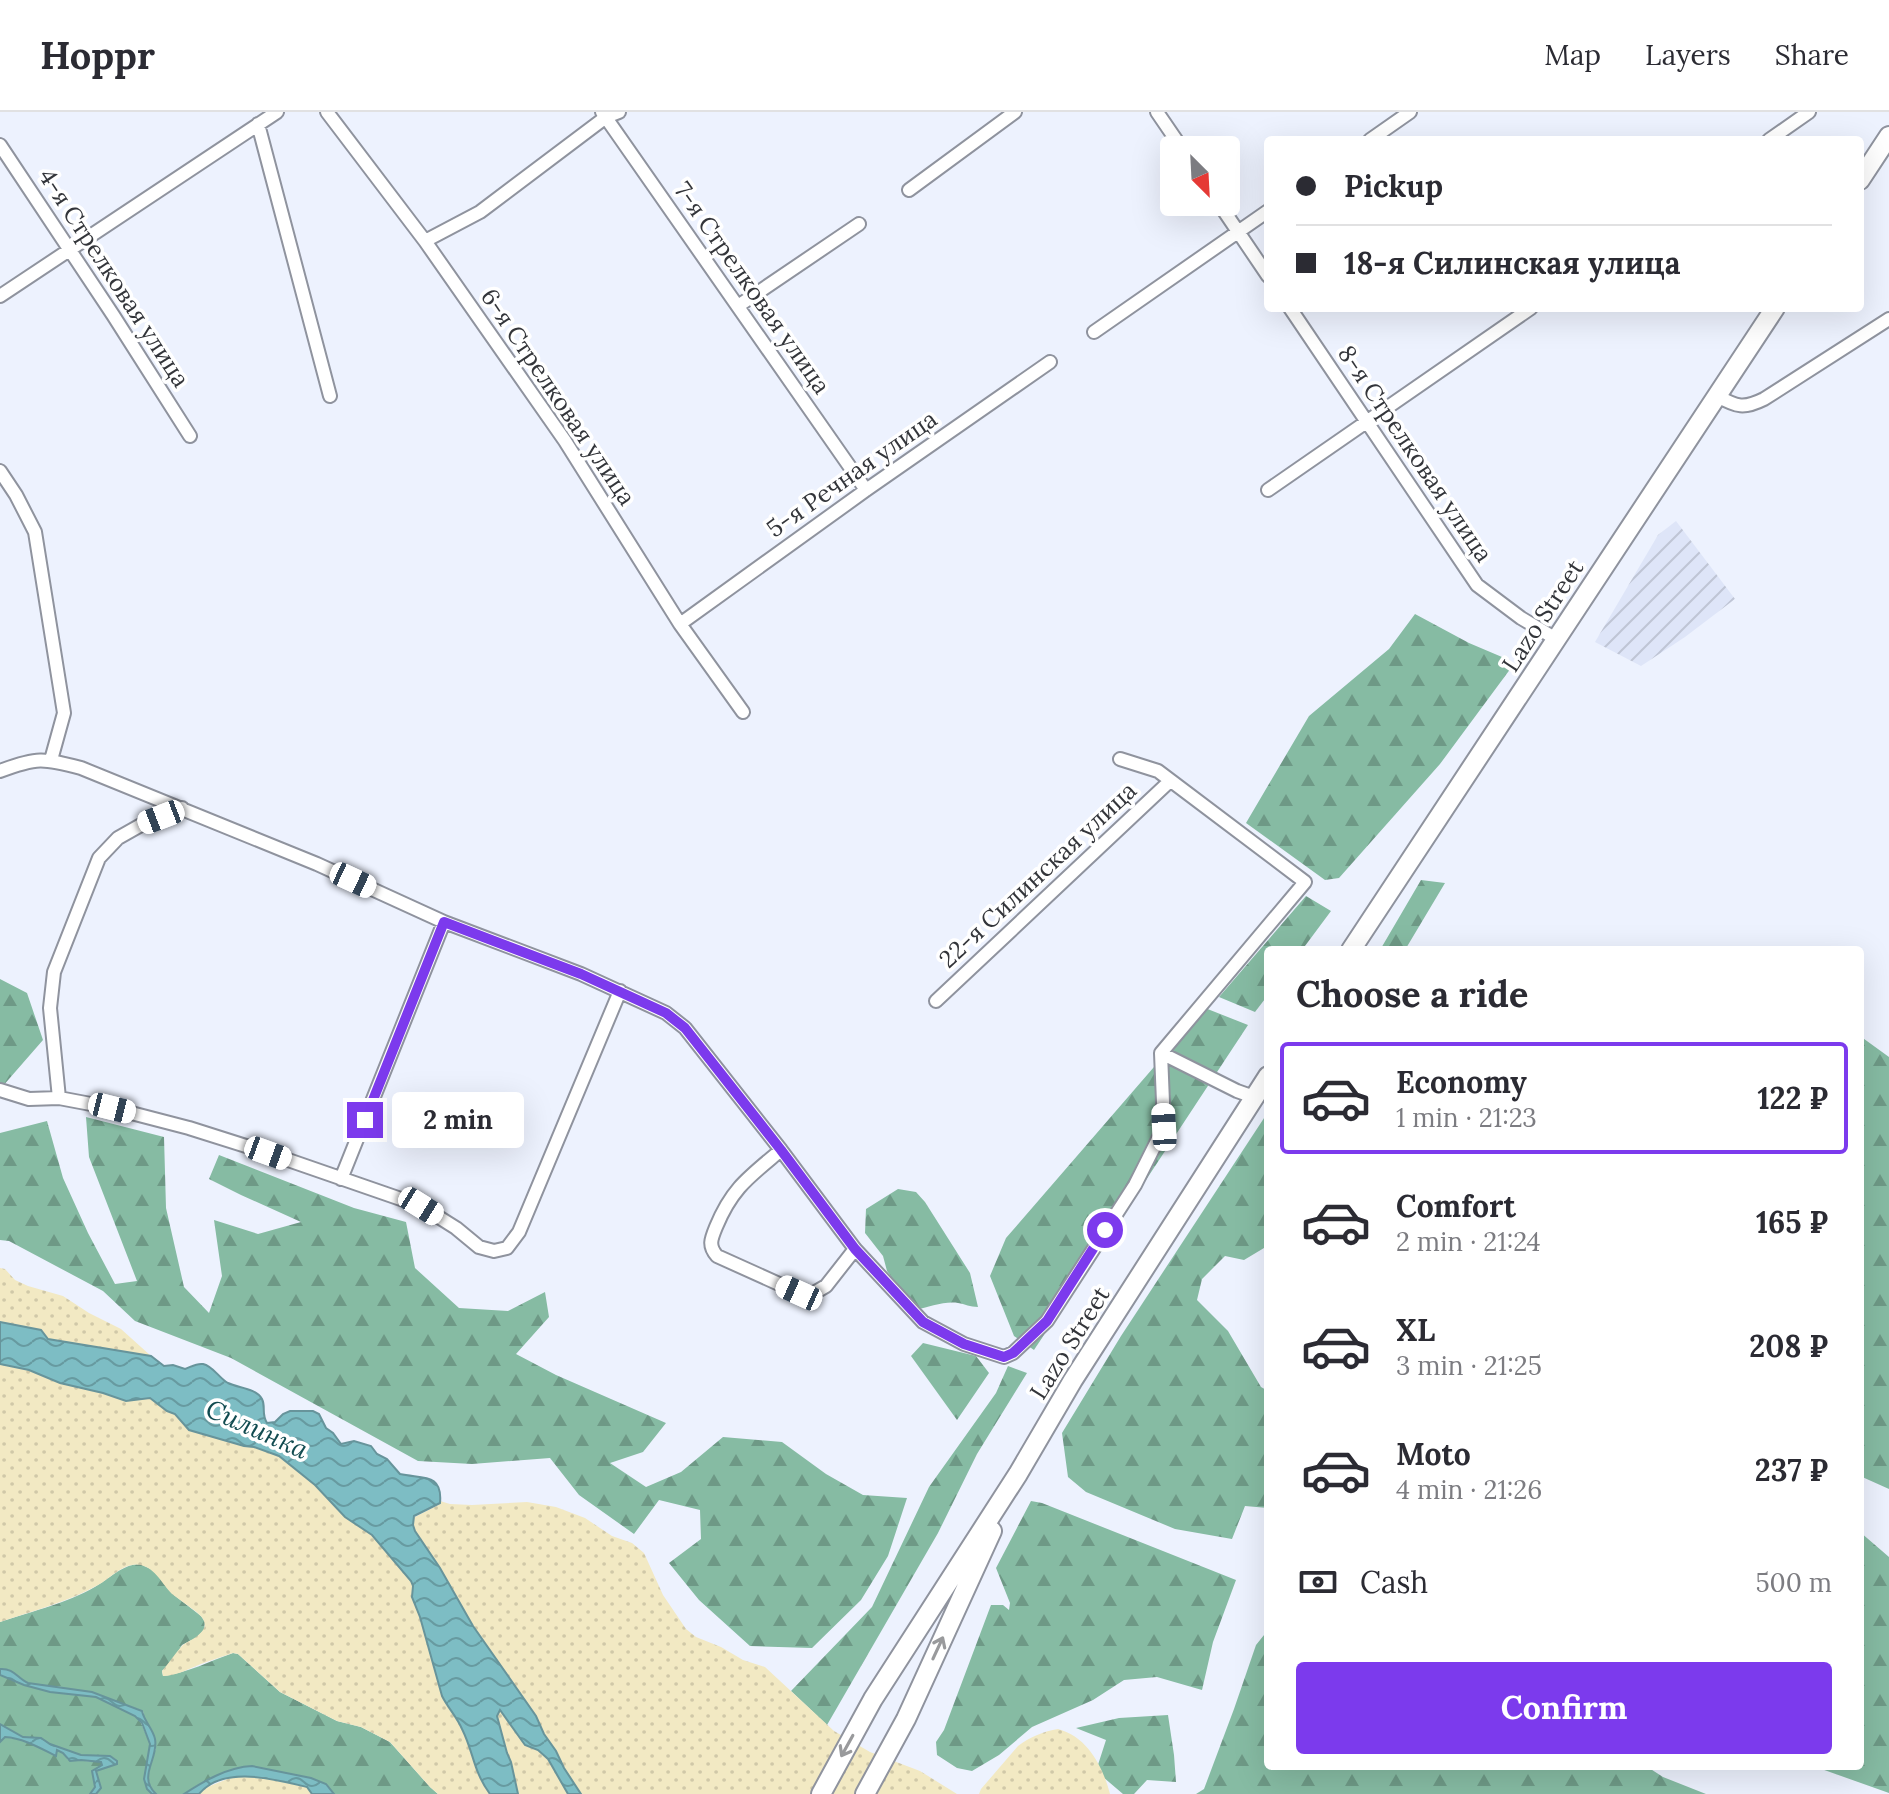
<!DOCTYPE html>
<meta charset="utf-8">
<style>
body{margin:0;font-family:Lora,serif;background:#f7f7f7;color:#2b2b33;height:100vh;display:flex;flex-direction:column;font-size:30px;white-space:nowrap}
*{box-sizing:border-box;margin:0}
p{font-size:26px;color:#7c7c81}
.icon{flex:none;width:44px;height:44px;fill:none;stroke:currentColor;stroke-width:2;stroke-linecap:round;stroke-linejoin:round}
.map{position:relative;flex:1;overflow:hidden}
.sheet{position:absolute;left:1264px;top:834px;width:600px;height:824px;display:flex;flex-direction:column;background:#fff;border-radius:8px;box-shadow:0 8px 32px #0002}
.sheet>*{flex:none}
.banner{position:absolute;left:1264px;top:24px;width:600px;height:176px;border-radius:8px;box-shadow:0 8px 32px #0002;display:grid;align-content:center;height:176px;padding:0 32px;background:#fff}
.needle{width:52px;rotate:156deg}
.fabs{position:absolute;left:1160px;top:24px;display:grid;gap:16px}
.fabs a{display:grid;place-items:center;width:80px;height:80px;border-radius:8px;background:#fff;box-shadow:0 8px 32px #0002;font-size:40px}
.end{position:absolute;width:36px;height:36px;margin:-18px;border:10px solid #7c3aed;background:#fff;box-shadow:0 0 0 4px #fff}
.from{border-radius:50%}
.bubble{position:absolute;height:56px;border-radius:8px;background:#fff;box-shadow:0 8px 32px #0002;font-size:26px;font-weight:700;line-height:56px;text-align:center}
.car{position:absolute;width:24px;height:48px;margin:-24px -12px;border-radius:10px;box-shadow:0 0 6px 2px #0007;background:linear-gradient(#fff 24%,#345 0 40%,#fff 0 76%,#345 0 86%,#fff 0)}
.banner b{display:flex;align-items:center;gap:28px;height:76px;font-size:30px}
.banner b+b{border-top:2px solid #e1e1e2}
.banner i{width:20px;height:20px;background:#2b2b33}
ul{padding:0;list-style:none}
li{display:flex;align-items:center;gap:24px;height:112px;margin:0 16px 12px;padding:0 16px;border:4px solid transparent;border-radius:8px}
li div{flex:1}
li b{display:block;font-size:30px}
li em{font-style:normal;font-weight:700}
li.current{border-color:#7c3aed}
li>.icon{width:72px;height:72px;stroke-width:1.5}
h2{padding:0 32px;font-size:36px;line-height:96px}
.pay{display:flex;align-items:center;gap:20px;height:88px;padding:0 32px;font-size:30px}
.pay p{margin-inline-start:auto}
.primary-button{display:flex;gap:16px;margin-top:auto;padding:16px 32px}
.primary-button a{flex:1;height:92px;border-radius:8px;background:#7c3aed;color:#fff;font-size:32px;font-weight:700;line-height:92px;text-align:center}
header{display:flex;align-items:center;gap:48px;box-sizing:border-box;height:112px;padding:0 40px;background:#fff;border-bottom:2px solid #e1e1e2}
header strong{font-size:38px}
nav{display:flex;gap:44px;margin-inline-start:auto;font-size:28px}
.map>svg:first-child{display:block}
</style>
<header>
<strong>Hoppr</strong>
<nav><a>Map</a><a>Layers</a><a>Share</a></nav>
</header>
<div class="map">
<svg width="1889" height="1682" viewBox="0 0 1889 1682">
<defs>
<pattern id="industrial-furrows" width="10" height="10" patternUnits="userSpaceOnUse" patternTransform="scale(2)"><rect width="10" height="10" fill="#dee5f8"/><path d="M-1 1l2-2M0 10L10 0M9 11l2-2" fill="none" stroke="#bfc5d5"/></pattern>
<pattern id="forest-firs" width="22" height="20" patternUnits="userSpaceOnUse" patternTransform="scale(2)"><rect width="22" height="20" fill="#86bba3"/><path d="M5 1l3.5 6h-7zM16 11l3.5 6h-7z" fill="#6e9986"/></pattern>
<pattern id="sand-dots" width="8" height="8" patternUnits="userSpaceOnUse" patternTransform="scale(2)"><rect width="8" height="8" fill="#f2e9c3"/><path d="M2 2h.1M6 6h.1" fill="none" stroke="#d0c8a8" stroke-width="1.8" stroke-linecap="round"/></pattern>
<pattern id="water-waves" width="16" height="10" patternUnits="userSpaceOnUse" patternTransform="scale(2)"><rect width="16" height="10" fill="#7dbdc4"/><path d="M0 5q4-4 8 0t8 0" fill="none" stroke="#679aa0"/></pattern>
</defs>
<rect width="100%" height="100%" fill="#edf2fe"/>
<path fill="url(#industrial-furrows)" d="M1676,409L1735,487L1685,525L1641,554L1595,530L1658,423Z"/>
<path fill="url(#forest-firs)" d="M1415,502L1469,531L1502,545L1511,556L1440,652L1339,766L1325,768L1246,711L1309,604L1389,537Z
M1421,768L1445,771L1405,838H1380Z
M1306,784L1331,799L1302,838H1268V883L1255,900L1219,885Z
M0,867L27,881L43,928L2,975L0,974Z
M1205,896L1248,913L1034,1238L1014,1224L990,1164L1006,1126Z
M1860,924L1889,945V1377L1860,1364Z
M1268,1000V1094L1264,1136L1244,1148L1225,1144L1202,1167L1197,1188L1228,1219L1261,1275L1268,1279V1396L1245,1394L1232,1427L1175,1417L1086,1380L1068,1365L1062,1321L1121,1224Z
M86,1005L164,1025L166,1096L184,1175L209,1201L222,1164L214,1108L258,1122L301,1110L241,1083L209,1067L219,1043L354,1096L406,1110L415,1156L459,1196L508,1199L545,1180L549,1205L516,1242L556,1263L666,1311L643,1340L610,1351L646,1375L681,1360L723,1325L782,1330L826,1362L863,1383L907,1386L888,1444L861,1488L812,1536L750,1534L699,1488L669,1451L701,1427L700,1398L659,1388L634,1422L579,1383L550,1346L472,1352L418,1349L231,1246L135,1209L103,1179L9,1129L0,1128V1021L47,1009L63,1066L88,1121L115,1172L137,1169L89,1045Z
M898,1077L916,1080L925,1090L970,1161L978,1195C970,1195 965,1192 958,1191C945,1189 928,1195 916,1198L887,1159L883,1144L865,1121L866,1097Z
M923,1231L976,1244L989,1261L957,1308L911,1244Z
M1008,1254L1027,1261L977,1342L938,1421L827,1613L791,1579L872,1495L929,1375L996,1281Z
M1031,1389L1042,1391L1236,1468L1213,1530L1202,1578L1157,1565L1124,1568L1093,1588L1032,1615L999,1643L972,1659L957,1656L937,1643L936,1630L944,1618L991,1493H1003L1009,1498L1010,1491L996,1456Z
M1860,1420L1889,1445V1681L1813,1654H1860Z
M140,1452L153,1458L174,1483L201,1504L205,1510L204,1518L196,1526L182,1533L175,1545L162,1559L163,1564C187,1561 210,1549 233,1541L238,1542L280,1580L337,1609L361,1615L390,1630L430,1675L438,1682H334L326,1672L311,1666L252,1654H247L196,1674L184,1682H156C145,1671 149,1660 152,1647C152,1642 156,1639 156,1635C157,1621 144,1612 143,1599L92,1580L28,1571L7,1557H0V1510C32,1499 73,1490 101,1471C113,1463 125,1452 140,1452Z
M1268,1518V1654H1646L1663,1665L1706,1682H1196L1204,1677L1234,1597L1256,1533Z
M0,1563L24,1573L50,1580L96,1585L135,1604L141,1611L150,1632L145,1661L147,1677L152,1682H96L101,1675L97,1667L96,1659L117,1651L114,1646L81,1643L49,1632L40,1626L23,1625L0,1612Z
M1168,1603L1174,1643L1176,1670L1147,1668L1134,1682H1123L1096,1659L1106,1628L1076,1616L1119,1606Z
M5,1625L26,1629L56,1644L57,1638L63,1641L68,1648L101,1650L102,1653L92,1660L95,1675L90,1682H0V1630Z"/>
<path fill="url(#sand-dots)" d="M0,1156L5,1157L15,1168L28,1174L63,1184L89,1201L121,1217L151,1244L48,1227L41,1218L0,1210Z
M0,1252L29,1258L60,1271L103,1281L126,1289L150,1286L167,1299L174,1302L189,1318L204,1321L244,1334L254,1335L279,1344L315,1373L345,1405L372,1423L411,1469L413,1474L412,1485L420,1505L442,1584C448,1596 457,1605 462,1617C473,1638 475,1662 490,1682H438L430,1675L390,1630L361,1615L337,1609L280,1580L238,1542L233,1541C222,1545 211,1548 201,1552C188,1557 176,1564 163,1564L162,1559C169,1551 174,1543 181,1535C185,1530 191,1529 196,1525C215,1511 199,1502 187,1493C182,1489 177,1486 172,1482C162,1472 156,1457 141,1453C125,1449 111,1466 98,1473C68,1490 32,1499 0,1510Z
M440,1389L450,1392L472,1393L527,1390L556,1395L585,1406L612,1424L632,1431L644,1441L663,1483L686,1517L696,1525L721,1535L743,1548L765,1555L834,1619L870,1640L920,1659L957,1682H581L564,1656L556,1639L544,1622L536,1604L473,1514L440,1456L415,1419L413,1413V1406L438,1393Z
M500,1598L516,1619L548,1647L568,1682H518C512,1656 504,1630 497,1604L498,1600Z
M1058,1617C1088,1625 1103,1655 1110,1682H979L981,1677L1018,1634C1030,1625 1044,1619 1058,1617Z
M235,1664H261L307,1675L312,1682H199L205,1676Z"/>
<path fill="url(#water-waves)" stroke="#67949b" stroke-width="2" d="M0,1210L41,1218L48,1227L151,1244L164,1254L173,1253L185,1257C191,1255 196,1251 203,1252C213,1254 219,1266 228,1271C238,1276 256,1276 262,1287C266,1295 261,1301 267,1311L275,1310L283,1302L290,1299H313L319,1302L326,1316L333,1321L341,1332L354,1329L371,1334L377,1342L387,1347L400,1362C421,1367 443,1360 440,1391L414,1404L413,1413L415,1419L440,1456L473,1514L536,1604L544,1622L556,1639L564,1656L581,1682H568L548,1647L538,1638L525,1633L500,1598L497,1604L507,1641L511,1650L518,1682H490C473,1659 474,1641 462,1617C457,1605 448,1596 442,1584L420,1505L412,1485L413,1474L411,1469L372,1423L345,1405L315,1373L279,1344L254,1335L244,1334L189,1318L175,1302L167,1299L150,1286L126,1289L103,1281L60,1271L29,1258L0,1252Z
M0,1557C14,1556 17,1566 28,1571L92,1580L142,1599C144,1609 153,1617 155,1627C159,1647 137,1664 156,1682H152L147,1677L144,1667L150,1632L142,1611L135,1604L96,1585L50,1580L24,1573L0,1563Z
M0,1612L23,1625L41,1626L50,1632L81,1643L110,1644L117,1649V1652L96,1659L101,1676L96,1682H90L95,1675L92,1659L102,1653L101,1650L81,1648L70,1649L63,1641L57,1638L56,1644C40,1636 23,1626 5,1625L0,1630Z
M252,1654L311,1666L326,1672L334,1682H312L307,1675C276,1668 224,1652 199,1682H184C204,1669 228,1655 252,1654Z"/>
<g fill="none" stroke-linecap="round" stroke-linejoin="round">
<defs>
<path id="minor" d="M327,0L425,129L565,329L680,512L743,600
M602,0L866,378
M1157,0L1183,38
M258,12L330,284
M1370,28L1410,0
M1769,28L1809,0
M0,33L113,203L190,324
M909,78L1015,0
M1218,90L1268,164
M425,129L480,100L606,5L619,0
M0,184L277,0
M738,194L859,112
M1290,196L1477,473L1521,506L1556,527
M1094,220L1268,99
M1717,284C1737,295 1744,297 1764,287L1889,207
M0,359L16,383L35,420L64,601L51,648
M1268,378L1531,196
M680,512L866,378L1050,250
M1120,647L1158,659L1305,770L1161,941
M0,659C37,645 43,646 81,656L317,752L444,810L581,862L666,901L685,916L781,1038L855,1137L923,1210L964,1232L1004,1245L1013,1241L1047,1209L1135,1073L1164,1015L1161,941L1237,979L1254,985
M936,889L1170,669
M0,978L29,987L59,986L112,996L189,1016L268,1041L421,1094L456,1116L479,1135L494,1139L507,1136L519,1120L620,879
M59,986L50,896L54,860L99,746L118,726L141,713L182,696
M781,1038C749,1065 732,1076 716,1115C711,1127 708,1134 717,1144L799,1181H814L826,1174L855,1137
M341,1067L444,810"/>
<path id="secondary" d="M1860,68L1889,24
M1351,838L1775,196
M821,1682L873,1587L1018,1362L1073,1268L1268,964
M865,1682L906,1607L992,1419"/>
</defs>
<use href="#minor" stroke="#8f939e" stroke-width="16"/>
<use href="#secondary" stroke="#8f939e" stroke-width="22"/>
<use href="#minor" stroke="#fff" stroke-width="12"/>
<use href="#secondary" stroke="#fff" stroke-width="18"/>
</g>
<defs><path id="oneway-shaft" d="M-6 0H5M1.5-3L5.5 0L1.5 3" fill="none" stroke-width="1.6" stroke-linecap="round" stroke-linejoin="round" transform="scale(2)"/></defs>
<g stroke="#999a9c">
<use href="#oneway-shaft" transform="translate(938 1536) rotate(-65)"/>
<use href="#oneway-shaft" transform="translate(847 1634) rotate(119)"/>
</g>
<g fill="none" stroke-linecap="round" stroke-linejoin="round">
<path stroke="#7c3aed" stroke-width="10" d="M365,1008L444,810L581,862L666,901L685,916L781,1038L855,1137L923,1210L964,1232L1004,1245L1013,1241L1047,1209L1105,1118"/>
</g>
<g text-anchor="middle" stroke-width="7" stroke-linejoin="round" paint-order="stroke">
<g font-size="24" fill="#33353a" stroke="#fff">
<text transform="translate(114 166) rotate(57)" y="8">4-я Стрелковая улица</text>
<text transform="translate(752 176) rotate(55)" y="8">7-я Стрелковая улица</text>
<text transform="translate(558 285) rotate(56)" y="8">6-я Стрелковая улица</text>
<text transform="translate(1415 342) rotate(56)" y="8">8-я Стрелковая улица</text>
<text transform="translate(852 362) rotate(-35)" y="8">5-я Речная улица</text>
<text transform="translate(1543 504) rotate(-57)" y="8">Lazo Street</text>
<text transform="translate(1038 763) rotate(-43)" y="8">22-я Силинская улица</text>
<text transform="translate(1070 1231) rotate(-58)" y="8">Lazo Street</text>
</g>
<g font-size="26" font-style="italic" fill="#114b50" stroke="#fff">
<text transform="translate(257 1317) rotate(24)" y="9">Силинка</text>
</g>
</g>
</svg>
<div class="fabs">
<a><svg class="needle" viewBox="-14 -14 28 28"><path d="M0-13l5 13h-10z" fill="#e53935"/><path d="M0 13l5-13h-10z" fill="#7c7c81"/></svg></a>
</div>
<i class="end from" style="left:1105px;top:1118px"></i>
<i class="end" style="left:365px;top:1008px"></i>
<div class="bubble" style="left:392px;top:980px;width:132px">2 min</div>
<i class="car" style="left:161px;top:705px;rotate:249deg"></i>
<i class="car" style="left:353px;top:768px;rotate:115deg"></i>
<i class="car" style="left:112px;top:996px;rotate:104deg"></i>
<i class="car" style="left:1164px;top:1015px;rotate:357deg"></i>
<i class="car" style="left:268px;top:1041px;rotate:110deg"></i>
<i class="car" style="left:421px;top:1094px;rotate:122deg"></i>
<i class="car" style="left:799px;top:1181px;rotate:294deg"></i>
<div class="banner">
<b><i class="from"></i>Pickup</b>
<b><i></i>18-я Силинская улица</b>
</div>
<section class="sheet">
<h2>Choose a ride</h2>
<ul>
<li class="current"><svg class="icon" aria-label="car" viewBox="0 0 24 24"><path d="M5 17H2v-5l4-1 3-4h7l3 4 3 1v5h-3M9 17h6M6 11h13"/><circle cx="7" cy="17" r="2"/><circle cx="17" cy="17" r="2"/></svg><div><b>Economy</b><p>1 min · 21:23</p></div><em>122 ₽</em></li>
<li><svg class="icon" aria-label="car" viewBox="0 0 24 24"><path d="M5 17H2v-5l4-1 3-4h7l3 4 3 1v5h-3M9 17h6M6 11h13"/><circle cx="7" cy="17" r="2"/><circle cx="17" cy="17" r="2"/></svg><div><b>Comfort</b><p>2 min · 21:24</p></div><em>165 ₽</em></li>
<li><svg class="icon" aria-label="car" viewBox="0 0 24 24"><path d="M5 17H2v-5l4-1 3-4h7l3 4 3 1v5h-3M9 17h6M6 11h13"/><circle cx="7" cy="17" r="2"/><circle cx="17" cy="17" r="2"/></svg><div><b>XL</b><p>3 min · 21:25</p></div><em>208 ₽</em></li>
<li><svg class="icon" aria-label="car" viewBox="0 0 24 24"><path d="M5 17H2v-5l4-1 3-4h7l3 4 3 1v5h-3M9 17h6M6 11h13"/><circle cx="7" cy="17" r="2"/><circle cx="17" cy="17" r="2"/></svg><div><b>Moto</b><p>4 min · 21:26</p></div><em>237 ₽</em></li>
</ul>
<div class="pay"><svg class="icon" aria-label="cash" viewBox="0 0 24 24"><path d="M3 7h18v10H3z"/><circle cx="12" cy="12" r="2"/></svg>Cash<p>500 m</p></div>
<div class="primary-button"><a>Confirm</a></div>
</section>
</div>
